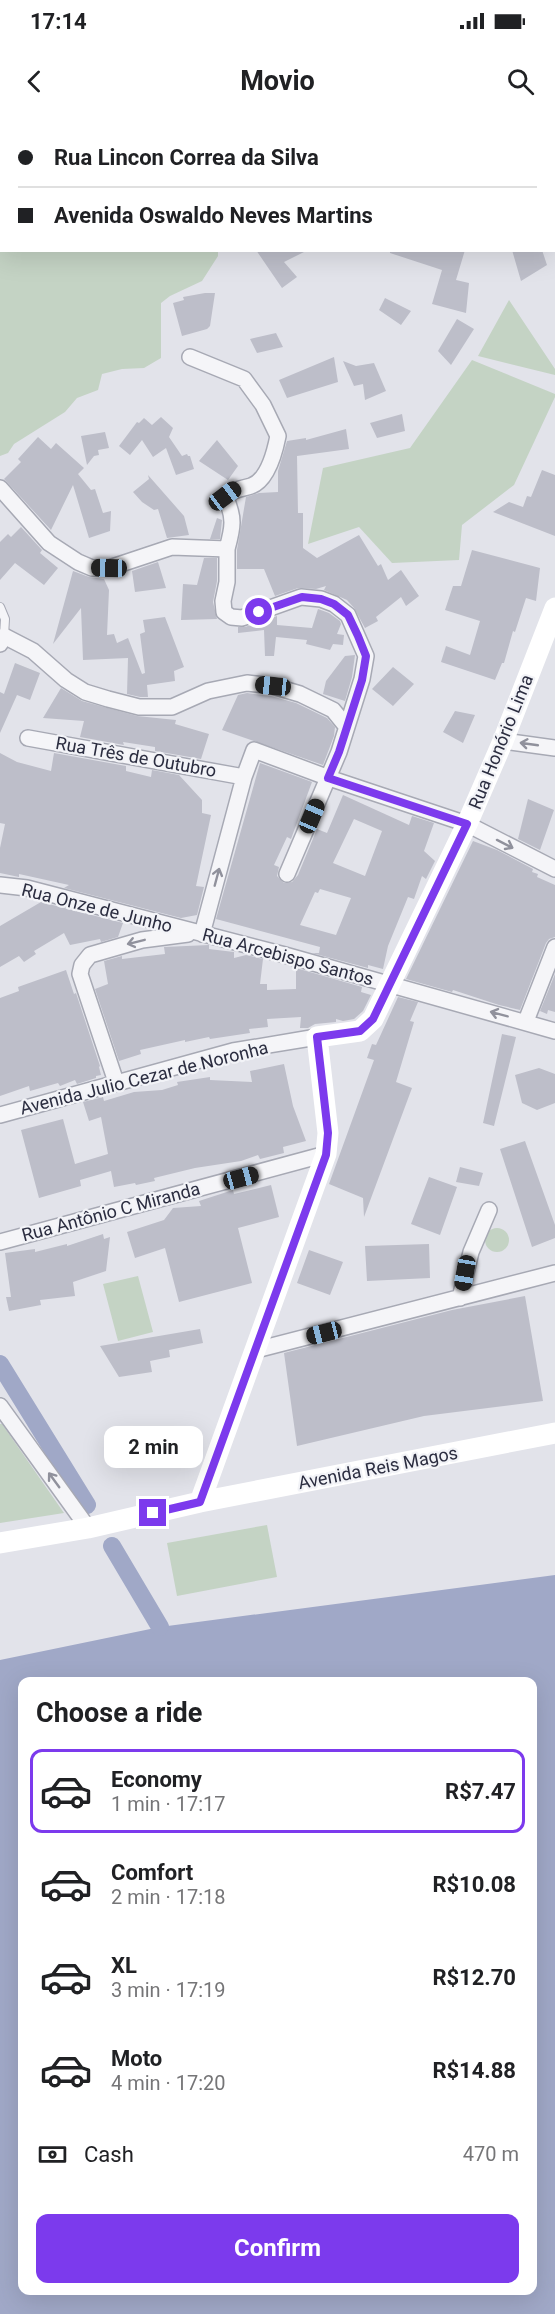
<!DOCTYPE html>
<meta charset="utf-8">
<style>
body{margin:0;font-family:Roboto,sans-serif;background:#f2f2f2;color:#202124;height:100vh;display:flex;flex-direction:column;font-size:22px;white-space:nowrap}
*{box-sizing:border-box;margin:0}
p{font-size:20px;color:#757577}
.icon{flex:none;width:33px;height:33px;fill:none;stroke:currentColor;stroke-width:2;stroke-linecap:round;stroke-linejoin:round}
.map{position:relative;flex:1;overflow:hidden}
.drawer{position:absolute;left:18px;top:1557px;width:519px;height:618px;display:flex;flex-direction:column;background:#fff;border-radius:12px;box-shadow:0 6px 24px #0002}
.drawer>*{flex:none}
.banner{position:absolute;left:0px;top:0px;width:555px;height:132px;box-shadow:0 6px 24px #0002;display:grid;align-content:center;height:132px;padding:0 18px;background:#fff}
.end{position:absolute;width:27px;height:27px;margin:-14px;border:8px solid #7c3aed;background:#fff;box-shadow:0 0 0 3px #fff}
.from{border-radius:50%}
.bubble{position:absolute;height:42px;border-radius:12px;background:#fff;box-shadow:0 6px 24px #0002;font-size:20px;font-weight:700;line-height:42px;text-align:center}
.car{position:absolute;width:18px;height:36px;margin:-18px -9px;border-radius:8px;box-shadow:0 0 4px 2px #0007;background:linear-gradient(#222 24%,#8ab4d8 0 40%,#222 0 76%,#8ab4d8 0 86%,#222 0)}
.banner b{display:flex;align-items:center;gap:21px;height:57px;font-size:22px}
.banner b+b{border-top:2px solid #e0e0e0}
.banner i{width:15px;height:15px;background:#202124}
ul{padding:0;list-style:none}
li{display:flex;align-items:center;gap:18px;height:84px;margin:0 12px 9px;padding:0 6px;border:3px solid transparent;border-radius:12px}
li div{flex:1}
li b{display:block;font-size:22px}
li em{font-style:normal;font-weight:700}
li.current{border-color:#7c3aed}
li>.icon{width:54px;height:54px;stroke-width:1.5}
h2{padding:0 18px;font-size:27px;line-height:72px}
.pay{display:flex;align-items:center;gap:15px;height:66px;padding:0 18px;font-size:22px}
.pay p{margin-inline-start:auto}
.primary-button{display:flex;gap:12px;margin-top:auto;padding:12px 18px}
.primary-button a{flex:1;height:69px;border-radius:12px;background:#7c3aed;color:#fff;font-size:24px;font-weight:700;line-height:69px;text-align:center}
.status{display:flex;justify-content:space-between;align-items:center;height:42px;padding:0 30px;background:#fff;direction:ltr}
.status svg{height:16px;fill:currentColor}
header{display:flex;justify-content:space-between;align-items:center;height:78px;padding:0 18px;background:#fff;font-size:27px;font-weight:700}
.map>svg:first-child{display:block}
</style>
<div class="status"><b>17:14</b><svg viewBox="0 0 49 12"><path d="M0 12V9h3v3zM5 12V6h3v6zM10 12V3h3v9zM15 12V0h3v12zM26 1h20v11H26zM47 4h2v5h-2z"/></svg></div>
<header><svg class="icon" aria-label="back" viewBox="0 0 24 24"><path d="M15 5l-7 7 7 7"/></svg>Movio<svg class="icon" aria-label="search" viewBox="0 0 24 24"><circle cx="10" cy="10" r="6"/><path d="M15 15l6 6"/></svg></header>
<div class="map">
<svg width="555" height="2194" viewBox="0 0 555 2194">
<rect width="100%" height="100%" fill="#e2e3ea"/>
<path fill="#c4d3c4" d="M0,0L285,1L2,2V130L218,131V136L202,161L170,176L161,183V238L144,248L122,249L102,254L98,270L77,278L65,292L14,324L8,333L0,336Z
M509,180L555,249V255L478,236Z
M472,240L555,274V277L514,365L462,405L459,440L392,443L359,407L308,424L323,348L410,328Z
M485 1120a12 12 0 1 1 24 0a12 12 0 1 1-24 0Z
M138,1156L153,1212L118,1221L103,1164Z
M0,1304H2L64,1393L0,1403Z
M267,1405L277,1457L177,1476L167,1423Z"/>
<path fill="#a0a8c7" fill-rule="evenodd" d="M555,1455V2194H0V1540L160,1507ZM22,1562H532V2170H22Z"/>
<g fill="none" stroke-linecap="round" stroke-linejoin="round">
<path stroke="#a0a8c7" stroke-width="18" d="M0,1244L87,1385
M112,1426L160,1507"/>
</g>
<path fill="#bdbec9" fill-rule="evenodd" d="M256,130H308L284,142L297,157L282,168Z
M390,130H465L456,160L469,163L466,193L432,184L442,150L390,133Z
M512,130H542L547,145L521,161Z
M205,173H215L210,206L207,209L182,216L173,183L184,180L183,177Z
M385,178L411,191L401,205L379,190Z
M457,199L474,209L451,245L438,231Z
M276,213L283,227L257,233L250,219Z
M334,237L338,262L287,278L279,260Z
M343,241L356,246L374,243L386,271L365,280L363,264L354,266Z
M402,294L405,311L377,318L370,303Z
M161,297L173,308L169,317L182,336L187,334L188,336H190L194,349L176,355L166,328L153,337L142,320L130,335L119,326L137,302L139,303L144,298L152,305Z
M346,309L349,329L297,336L298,393H303V428L317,438L359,415L378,446L381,444L388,460L401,450L419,476L406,486L401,477L376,497L378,501L365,508L354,488L347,480L324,470L326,466L316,469L298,468L275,476L264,449H237V430L246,377L259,373L278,372V351L287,321L306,318V320Z
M105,312L109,328L98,330L99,335L94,336L87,345L81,316Z
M38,317L51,329L56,323L84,348L78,354L91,370L95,369L103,393L111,391L110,411L89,418L73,365L51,410L4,359L21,342L18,339Z
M217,320L238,346L228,360L199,341Z
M542,350L555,355V416L493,392L509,382L523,387L527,376L531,377Z
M148,355L184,396L189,415L167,418L158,389L154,390L142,382L133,372L149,359Z
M217,398L222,400L220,419H210Z
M21,407L42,430L40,433L58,448L44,465L15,443L0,460V422L8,414L11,417Z
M472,430L540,448L536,481L526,478L515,512L513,511L504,543H502L495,560L441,542L446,526L470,535L480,501L445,490L453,466H461Z
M204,438H217V461L213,482L217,499L181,500L183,464L197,465Z
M158,442L166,468L135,472L132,451Z
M73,451L89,457L104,459L109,470L107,515L114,514L117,523L128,518L142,554L145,553L140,514L145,512L143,500L165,497L184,547L174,551L175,561L147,565L148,577H140L127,574L128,538L83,540L81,488L53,524Z
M318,489L329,493L340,501L341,504L337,514L344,515L343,525L333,524L330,530L306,524L307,520L276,517L274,536H265L264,510L238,513V507H245L277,496V505L312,508Z
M355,535L352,557L345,581L323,574L326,561L345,536Z
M15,543L40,553L30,580L17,575L0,613V572L4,574Z
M393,547L414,564L393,586L372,569Z
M61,568L82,581L137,596L176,600L175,604L209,614L201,639L155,631V627L123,622L124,625L80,617L84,601L43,598Z
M247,573L271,576L296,583L327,598L335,607L334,616L323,645L222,610L238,575Z
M455,591L475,595L463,623L443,612Z
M0,633L17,642L51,651L54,633L126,646V651L151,657L152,650L179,655L202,680V693L211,695L196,766L204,767L197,795L181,798L64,768L69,765L19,754V757L0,753V728L5,704L0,703Z
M260,643L312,662L291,719L287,717L274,745L279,747L277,756L284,763L292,762L298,755L317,709L327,713L343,675L409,705L412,696L434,703L424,731L435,741L426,759L422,756L414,779L408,777L388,826L383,849L368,845V848L312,833H319L320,827L216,799ZM354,699L382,711L365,756L333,743ZM320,769L351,778L336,815L300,805L315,772L318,773Z
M528,679L554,690L540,730L518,719Z
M473,721L497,730L533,749L532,752L538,754L537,757L555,765V817L549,819L546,823L520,890L499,885L453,870L452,872L406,859Z
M41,782L123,803L118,817L101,822L100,819L70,825L64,813L34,831L36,834L24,842L19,836L0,847V806Z
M209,825V829L234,832V838L246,835L263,839L260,864H267V870L296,869V848L362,867L361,872L371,875L363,891L354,899L343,901L336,899V902L315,904L308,908H300L301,897L267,899L268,907L249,909L250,913L210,919L209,917L185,922V920L140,930L141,934L119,941L95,869L108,864L104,841L122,836V839L165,834L164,827Z
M66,850L74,874L76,873L100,946L99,947L101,955L96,956V958L77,964L75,960L60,966L58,963L30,971L29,966L0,976V878L19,871L18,867Z
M555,854V892L548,890L547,894L540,891Z
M398,877L418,882L410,901L414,902L396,962L412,968L364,1097L363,1078L329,1064L374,940L367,938L372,924L376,925Z
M502,914L516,917L494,1006L483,1003Z
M284,944L293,986L306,1021L283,1027L284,1033L260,1039L258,1035L241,1041L195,1048L154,1058L155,1061L136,1065L135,1063L114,1067L111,1051L80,1060L81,1066L39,1078L21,1010L63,999L75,1044L108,1034L101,997L89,1001L83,982L103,977L104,981L134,972L162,970L178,965L177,962L210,957V960L252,962L250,951Z
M539,948L555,954V983L537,990L522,983L515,955Z
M525,1021L555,1105V1118L532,1127L500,1029Z
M460,1047L483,1053L479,1066L456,1062Z
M429,1057L457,1067L440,1115L411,1104Z
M271,1065L279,1097L238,1108L252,1163L179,1182L165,1128L135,1138L127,1112L164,1100L173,1088L201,1086L199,1081L233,1070L234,1074Z
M103,1114L104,1119L110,1117L106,1151L73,1162L75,1176L40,1180L41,1185L9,1191L6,1177H11L5,1133L35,1129V1132L67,1124V1126Z
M429,1124L430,1158L367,1161L365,1126Z
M309,1130L343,1142L330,1175L297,1163Z
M525,1176L543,1281L424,1296L297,1326L284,1233L452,1190Z
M200,1209L203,1223L169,1230L170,1237L150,1241L152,1252L119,1257L100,1226Z"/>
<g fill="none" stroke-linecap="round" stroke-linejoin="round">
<defs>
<path id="service" d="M0,487L5,499L4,516"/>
<path id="minor" d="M190,237L244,259L263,285L278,316C275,331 268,360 251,366C241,369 234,369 225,376C235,398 233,407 227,429
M0,368L49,423L78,442L92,448H109L172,427L227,429V462L223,481L224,492L231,497L242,498L301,477L321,479L334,484L348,495L366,536L362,559L339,632L287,754
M0,524L4,516L33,531L66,560L85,572L108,579L139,587H172L208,571L247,563L273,566L300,574L333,590L346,606
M28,618L244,657
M503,621L555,628
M0,765L27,768L285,835L555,911
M202,814L244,657L254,630L329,658L467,704L555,749
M526,901L555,827
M116,962L80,854L82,845L90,835L142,820L188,814
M0,995L233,931L317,917
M0,1122L326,1034
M460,1178L471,1132L489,1090
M256,1230L555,1153
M0,1286L88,1408"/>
</defs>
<use href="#service" stroke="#a7a9b4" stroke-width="10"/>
<use href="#minor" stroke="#a7a9b4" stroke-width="18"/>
<use href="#service" stroke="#f5f5f8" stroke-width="8"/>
<use href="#minor" stroke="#f5f5f8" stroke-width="15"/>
<path stroke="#fff" stroke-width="21" d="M200,1382L326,1034L328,1013L317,917L360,911L373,899L467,704L503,621L555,488
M0,1423L88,1408L200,1382L555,1313"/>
</g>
<defs><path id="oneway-shaft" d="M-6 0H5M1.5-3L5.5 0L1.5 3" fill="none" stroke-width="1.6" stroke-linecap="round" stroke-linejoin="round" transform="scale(1.5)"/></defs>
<g stroke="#90919c">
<use href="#oneway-shaft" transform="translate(529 624) rotate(-172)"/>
<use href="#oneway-shaft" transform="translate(505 724) rotate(27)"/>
<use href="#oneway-shaft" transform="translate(217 757) rotate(-75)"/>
<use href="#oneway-shaft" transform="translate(136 822) rotate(166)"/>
<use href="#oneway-shaft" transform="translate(499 894) rotate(-165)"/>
<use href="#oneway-shaft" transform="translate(54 1360) rotate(-126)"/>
</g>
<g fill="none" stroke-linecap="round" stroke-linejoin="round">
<path stroke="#7c3aed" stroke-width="8" d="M153,1393L200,1382L326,1035L328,1013L317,917L360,911L373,899L467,704L328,658L339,632L362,560L366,536L358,516L348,495L334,484L321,479L302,477L259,492"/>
</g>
<g text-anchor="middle" stroke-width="4.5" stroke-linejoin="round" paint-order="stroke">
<g font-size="18" fill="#2b2d40" stroke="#f2f3f7">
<text transform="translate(501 622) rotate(-68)" y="6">Rua Honório Lima</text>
<text transform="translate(136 637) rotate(10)" y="6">Rua Três de Outubro</text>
<text transform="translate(97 788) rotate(14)" y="6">Rua Onze de Junho</text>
<text transform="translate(288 837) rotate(15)" y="6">Rua Arcebispo Santos</text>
<text transform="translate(144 958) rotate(-14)" y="6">Avenida Julio Cezar de Noronha</text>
<text transform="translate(111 1092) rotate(-15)" y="6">Rua Antônio C Miranda</text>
<text transform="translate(378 1348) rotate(-11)" y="6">Avenida Reis Magos</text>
</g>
</g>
</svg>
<i class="end from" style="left:259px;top:492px"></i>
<i class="end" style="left:153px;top:1393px"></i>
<div class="bubble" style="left:104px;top:1306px;width:99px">2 min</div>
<i class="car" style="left:225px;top:376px;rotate:53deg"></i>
<i class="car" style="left:109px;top:448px;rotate:271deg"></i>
<i class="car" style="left:273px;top:566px;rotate:276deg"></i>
<i class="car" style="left:312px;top:696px;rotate:23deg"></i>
<i class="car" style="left:241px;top:1058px;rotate:75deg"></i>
<i class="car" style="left:465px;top:1153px;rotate:190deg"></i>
<i class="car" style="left:324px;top:1213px;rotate:256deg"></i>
<div class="banner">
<b><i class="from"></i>Rua Lincon Correa da Silva</b>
<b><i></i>Avenida Oswaldo Neves Martins</b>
</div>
<section class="drawer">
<h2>Choose a ride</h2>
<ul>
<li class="current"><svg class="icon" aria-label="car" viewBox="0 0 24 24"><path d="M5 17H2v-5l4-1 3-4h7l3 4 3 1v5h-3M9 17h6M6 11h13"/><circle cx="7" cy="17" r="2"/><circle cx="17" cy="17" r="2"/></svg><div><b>Economy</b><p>1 min · 17:17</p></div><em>R$7.47</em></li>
<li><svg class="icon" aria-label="car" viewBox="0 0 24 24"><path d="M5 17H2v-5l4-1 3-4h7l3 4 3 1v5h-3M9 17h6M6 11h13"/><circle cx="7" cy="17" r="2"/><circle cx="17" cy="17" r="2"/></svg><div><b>Comfort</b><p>2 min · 17:18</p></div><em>R$10.08</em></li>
<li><svg class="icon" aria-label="car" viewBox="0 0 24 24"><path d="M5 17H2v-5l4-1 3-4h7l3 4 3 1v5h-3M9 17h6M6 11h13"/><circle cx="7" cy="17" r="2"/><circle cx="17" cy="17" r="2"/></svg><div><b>XL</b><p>3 min · 17:19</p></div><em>R$12.70</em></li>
<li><svg class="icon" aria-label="car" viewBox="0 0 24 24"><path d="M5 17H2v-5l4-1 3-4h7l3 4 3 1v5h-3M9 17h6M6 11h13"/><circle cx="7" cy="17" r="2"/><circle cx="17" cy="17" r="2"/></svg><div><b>Moto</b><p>4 min · 17:20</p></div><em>R$14.88</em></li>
</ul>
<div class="pay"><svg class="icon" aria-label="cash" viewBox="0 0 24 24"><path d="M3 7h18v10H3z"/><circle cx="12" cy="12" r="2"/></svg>Cash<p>470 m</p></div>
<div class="primary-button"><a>Confirm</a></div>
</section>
</div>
